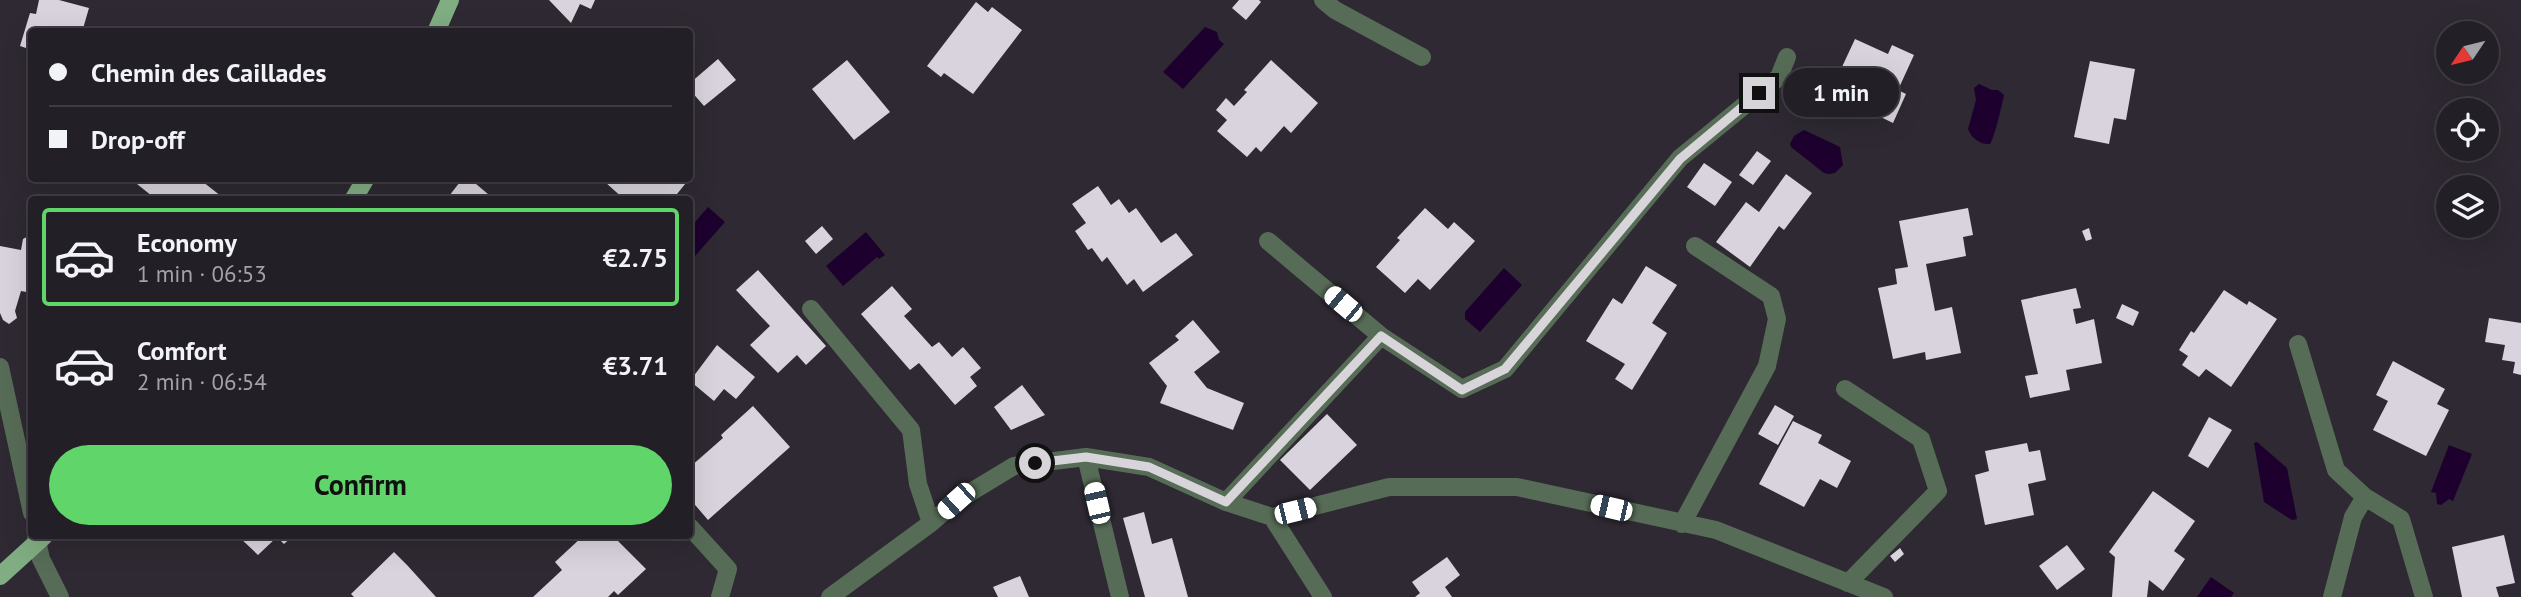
<!DOCTYPE html>
<meta charset="utf-8">
<style>
body{margin:0;font-family:"PT Sans",sans-serif;background:#2a272e;color:#f1f3f6;height:100vh;display:flex;flex-direction:column;font-size:26px;white-space:nowrap}
*{box-sizing:border-box;margin:0}
p{font-size:23px;color:#a2a2a7}
.icon{flex:none;width:38px;height:38px;fill:none;stroke:currentColor;stroke-width:2;stroke-linecap:round;stroke-linejoin:round}
.map{position:relative;flex:1;overflow:hidden}
.panel{position:absolute;left:28px;top:196px;width:665px;height:343px;display:flex;flex-direction:column;background:#221f26;border-radius:7px;box-shadow:0 7px 28px #0002,0 0 0 2px #3f3d43}
.panel>*{flex:none}
.hud{position:absolute;left:28px;top:28px;width:665px;height:154px;border-radius:7px;box-shadow:0 7px 28px #0002,0 0 0 2px #3f3d43;display:grid;align-content:center;height:154px;padding:0 21px;background:#221f26}
.needle{width:46px;rotate:235deg}
.controls{position:absolute;left:2436px;top:21px;display:grid;gap:14px}
.controls a{display:grid;place-items:center;width:63px;height:63px;border-radius:50%;background:#221f26;box-shadow:0 7px 28px #0002,0 0 0 2px #3f3d43;font-size:35px}
.end{position:absolute;width:32px;height:32px;margin:-16px;border:9px solid #d8d5da;background:#111;box-shadow:0 0 0 4px #111}
.from{border-radius:50%}
.bubble{position:absolute;height:49px;border-radius:24px;background:#221f26;box-shadow:0 7px 28px #0002,0 0 0 2px #3f3d43;font-size:23px;font-weight:800;line-height:49px;text-align:center}
.car{position:absolute;width:21px;height:42px;margin:-21px -10px;border-radius:9px;box-shadow:0 0 5px 2px #0007;background:linear-gradient(#fff 24%,#345 0 40%,#fff 0 76%,#345 0 86%,#fff 0)}
.hud b{display:flex;align-items:center;gap:24px;height:66px;font-size:26px}
.hud b+b{border-top:2px solid #3f3d43}
.hud i{width:18px;height:18px;background:#f1f3f6}
ul{padding:12px 0 0;list-style:none}
li{display:flex;align-items:center;gap:21px;height:98px;margin:0 14px 10px;padding:0 7px;border:4px solid transparent;border-radius:7px}
li div{flex:1}
li b{display:block;font-size:26px}
li em{font-style:normal;font-weight:800}
li.current{border-color:#60d56a}
li>.icon{width:63px;height:63px;stroke-width:1.5}
.cta{display:flex;gap:14px;margin-top:auto;padding:14px 21px}
.cta a{flex:1;height:80px;border-radius:42px;background:#60d56a;color:#111;font-size:28px;font-weight:800;line-height:80px;text-align:center}
.map>svg:first-child{display:block}
</style>
<div class="map">
<svg width="2521" height="597" viewBox="0 0 2521 597">
<rect width="100%" height="100%" fill="#2e2932"/>
<path fill="#1d002e" d="M1205,27L1217,32L1219,40L1224,44L1183,89L1163,72Z
M1979,84L1992,90H1998L2004,95C2002,105 1994,139 1990,144C1981,145 1971,138 1968,129L1976,100L1974,88Z
M1804,130L1840,147L1843,165L1835,173L1829,174L1824,173L1791,147L1790,144L1794,136Z
M708,207L725,222L695,256L690,251V228Z
M866,232L885,255L879,259L877,257L843,286L826,266Z
M1504,268L1522,285L1480,332L1465,319V312Z
M2257,442L2287,468L2297,519L2292,520L2264,502L2254,443Z
M2449,445L2472,454L2453,501L2449,499L2441,505L2437,504L2436,493L2431,492Z
M2211,577L2234,593L2231,597H2197Z"/>
<path fill="#d9d3de" d="M39,0H59L89,8L82,32H32V50L20,46L30,13L36,14Z
M549,0H595L591,9L580,4L571,23Z
M1239,0H1259L1261,2L1246,20L1232,8Z
M976,2L988,12L992,7L1022,30L973,94L944,73L941,77L927,66Z
M1855,39L1888,54L1892,45L1914,55L1898,90L1906,94L1893,123L1858,106L1863,95L1835,82Z
M718,59L736,80L704,106L690,90V83Z
M847,60L890,112L854,140L812,89Z
M1271,60L1318,103L1291,133L1284,126L1261,152L1256,147L1247,157L1217,131L1227,120L1216,110L1226,98L1234,106L1247,92L1244,90Z
M2090,61L2135,69L2126,120L2114,118L2109,144L2074,137Z
M1816,79L1830,85L1823,103L1808,96Z
M1757,151L1771,161L1753,185L1739,175Z
M1704,163L1732,182L1715,206L1687,187Z
M1786,174L1812,193L1784,230L1779,226L1750,267L1716,242L1746,202L1759,212Z
M138,178H198L226,200H157L137,184Z
M463,178H469L495,200H446Z
M608,178H690L677,194L684,200H625L605,182Z
M1098,186L1111,205L1119,199L1129,213L1136,208L1161,243L1176,233L1193,255L1143,292L1134,279L1127,285L1107,257L1102,262L1092,248L1088,250L1075,231L1086,223L1072,204Z
M1425,208L1448,229L1454,222L1475,241L1430,290L1418,279L1405,293L1376,267L1400,240L1397,238Z
M1968,208L1973,235L1963,237L1966,256L1926,264L1935,311L1952,307L1961,353L1926,360L1925,352L1893,359L1878,288L1897,284L1895,269L1908,267L1899,221Z
M822,226L833,239L816,254L805,241Z
M2089,228L2092,239L2086,241L2082,231Z
M32,234V293L21,291L15,311L17,318L9,324L3,320L0,313V246L21,250L23,239Z
M1646,266L1677,285L1652,323L1667,333L1632,390L1615,379L1625,364L1586,341L1613,298L1622,304Z
M758,270L826,346L806,365L797,355L778,373L750,345L770,326L736,290Z
M892,286L912,309L904,316L932,347L939,342L952,357L963,347L981,368L970,377L977,386L955,405L919,363L910,370L861,314Z
M2076,288L2081,308L2073,309L2076,324L2094,319L2102,363L2066,370L2070,390L2030,398L2025,376L2038,374L2021,300Z
M2224,290L2247,305L2249,301L2277,319L2231,387L2206,369L2199,377L2182,365L2188,356L2179,350L2191,331L2194,333Z
M2122,304L2139,312L2133,326L2116,318Z
M2489,318L2521,323V375L2513,373L2515,362L2502,360L2505,345L2485,342Z
M1193,320L1220,352L1194,372L1207,388L1244,403L1233,430L1160,403L1167,386L1149,363L1179,340L1175,336Z
M717,345L755,377L736,399L724,389L714,401L690,381Z
M2393,361L2445,389L2437,404L2449,410L2426,456L2373,430L2388,401L2376,395Z
M1022,385L1045,415L1011,430L994,407Z
M1775,405L1794,416L1778,445L1758,434Z
M753,406L790,447L708,520L690,499V467L723,438L721,435Z
M1327,414L1357,445L1310,490L1280,460Z
M2209,417L2232,430L2208,468L2188,456Z
M1793,421L1822,435L1818,443L1851,461L1837,488L1820,479L1804,507L1759,484Z
M2027,443L2029,452L2040,450L2046,480L2028,484L2034,515L1985,525L1975,475L1989,471L1985,451Z
M2153,491L2195,521L2174,551L2185,559L2163,591L2149,580L2147,597H2112L2115,557L2109,552Z
M1144,512L1152,544L1172,538L1188,597H1145L1123,518Z
M2504,535L2515,583L2496,587L2499,597H2462L2452,547Z
M238,536H293L284,544L277,537L258,555Z
M583,536H613L646,569L618,595L614,591L608,597H533L562,570L555,562Z
M2067,545L2085,569L2057,590L2039,566Z
M1900,548L1904,554L1895,562L1890,556Z
M394,552L407,565L436,597H354L351,594Z
M1447,557L1460,575L1445,587L1452,597H1415L1420,593L1412,582Z
M1020,576L1029,597H998L993,587Z"/>
<g fill="none" stroke-linecap="round" stroke-linejoin="round">
<path stroke="#576c57" stroke-width="18" d="M1323,0L1335,10L1422,57
M811,309L911,430L918,484L931,523
M1381,336L1462,389L1505,369L1680,158L1779,77L1787,57
M2298,344L2336,470L2365,497L2401,519L2424,597
M0,367L32,513
M1845,389L1921,439L1938,491L1848,583
M1086,457L1120,597
M1226,502L1381,336L1268,241
M1272,517L1323,597
M1682,524L1767,366L1777,319L1771,296L1695,246
M690,527L728,569L720,597
M36,536L41,559L60,597
M830,597L931,523L956,501L1014,466L1086,457L1149,467L1226,502L1272,517L1389,487H1517L1716,530L1884,597
M2332,597L2353,517L2365,497"/>
<path stroke="#81ad82" stroke-width="18" d="M436,32L450,0
M353,200L366,178
M0,576L44,536"/>
</g>
<g fill="none" stroke-linecap="round" stroke-linejoin="round">
<path stroke="#d8d5da" stroke-width="9" d="M1035,463L1086,457L1149,467L1226,502L1381,336L1462,390L1505,369L1680,159L1759,93"/>
</g>
</svg>
<div class="controls">
<a><svg class="needle" viewBox="-14 -14 28 28"><path d="M0-13l5 13h-10z" fill="#e53935"/><path d="M0 13l5-13h-10z" fill="#a2a2a7"/></svg></a>
<a><svg class="icon" aria-label="locate" viewBox="0 0 24 24"><circle cx="12" cy="12" r="6"/><path d="M12 2v4M12 18v4M2 12h4M18 12h4"/></svg></a>
<a><svg class="icon" aria-label="layers" viewBox="0 0 24 24"><path d="M12 4l9 5-9 5-9-5zM3 14l9 5 9-5"/></svg></a>
</div>
<i class="end from" style="left:1035px;top:463px"></i>
<i class="end" style="left:1759px;top:93px"></i>
<div class="bubble" style="left:1783px;top:68px;width:116px">1 min</div>
<i class="car" style="left:1343px;top:304px;rotate:310deg"></i>
<i class="car" style="left:956px;top:501px;rotate:228deg"></i>
<i class="car" style="left:1097px;top:503px;rotate:347deg"></i>
<i class="car" style="left:1611px;top:508px;rotate:283deg"></i>
<i class="car" style="left:1295px;top:511px;rotate:76deg"></i>
<div class="hud">
<b><i class="from"></i>Chemin des Caillades</b>
<b><i></i>Drop-off</b>
</div>
<section class="panel">
<ul>
<li class="current"><svg class="icon" aria-label="car" viewBox="0 0 24 24"><path d="M5 17H2v-5l4-1 3-4h7l3 4 3 1v5h-3M9 17h6M6 11h13"/><circle cx="7" cy="17" r="2"/><circle cx="17" cy="17" r="2"/></svg><div><b>Economy</b><p>1 min · 06:53</p></div><em>€2.75</em></li>
<li><svg class="icon" aria-label="car" viewBox="0 0 24 24"><path d="M5 17H2v-5l4-1 3-4h7l3 4 3 1v5h-3M9 17h6M6 11h13"/><circle cx="7" cy="17" r="2"/><circle cx="17" cy="17" r="2"/></svg><div><b>Comfort</b><p>2 min · 06:54</p></div><em>€3.71</em></li>
</ul>
<div class="cta"><a>Confirm</a></div>
</section>
</div>
